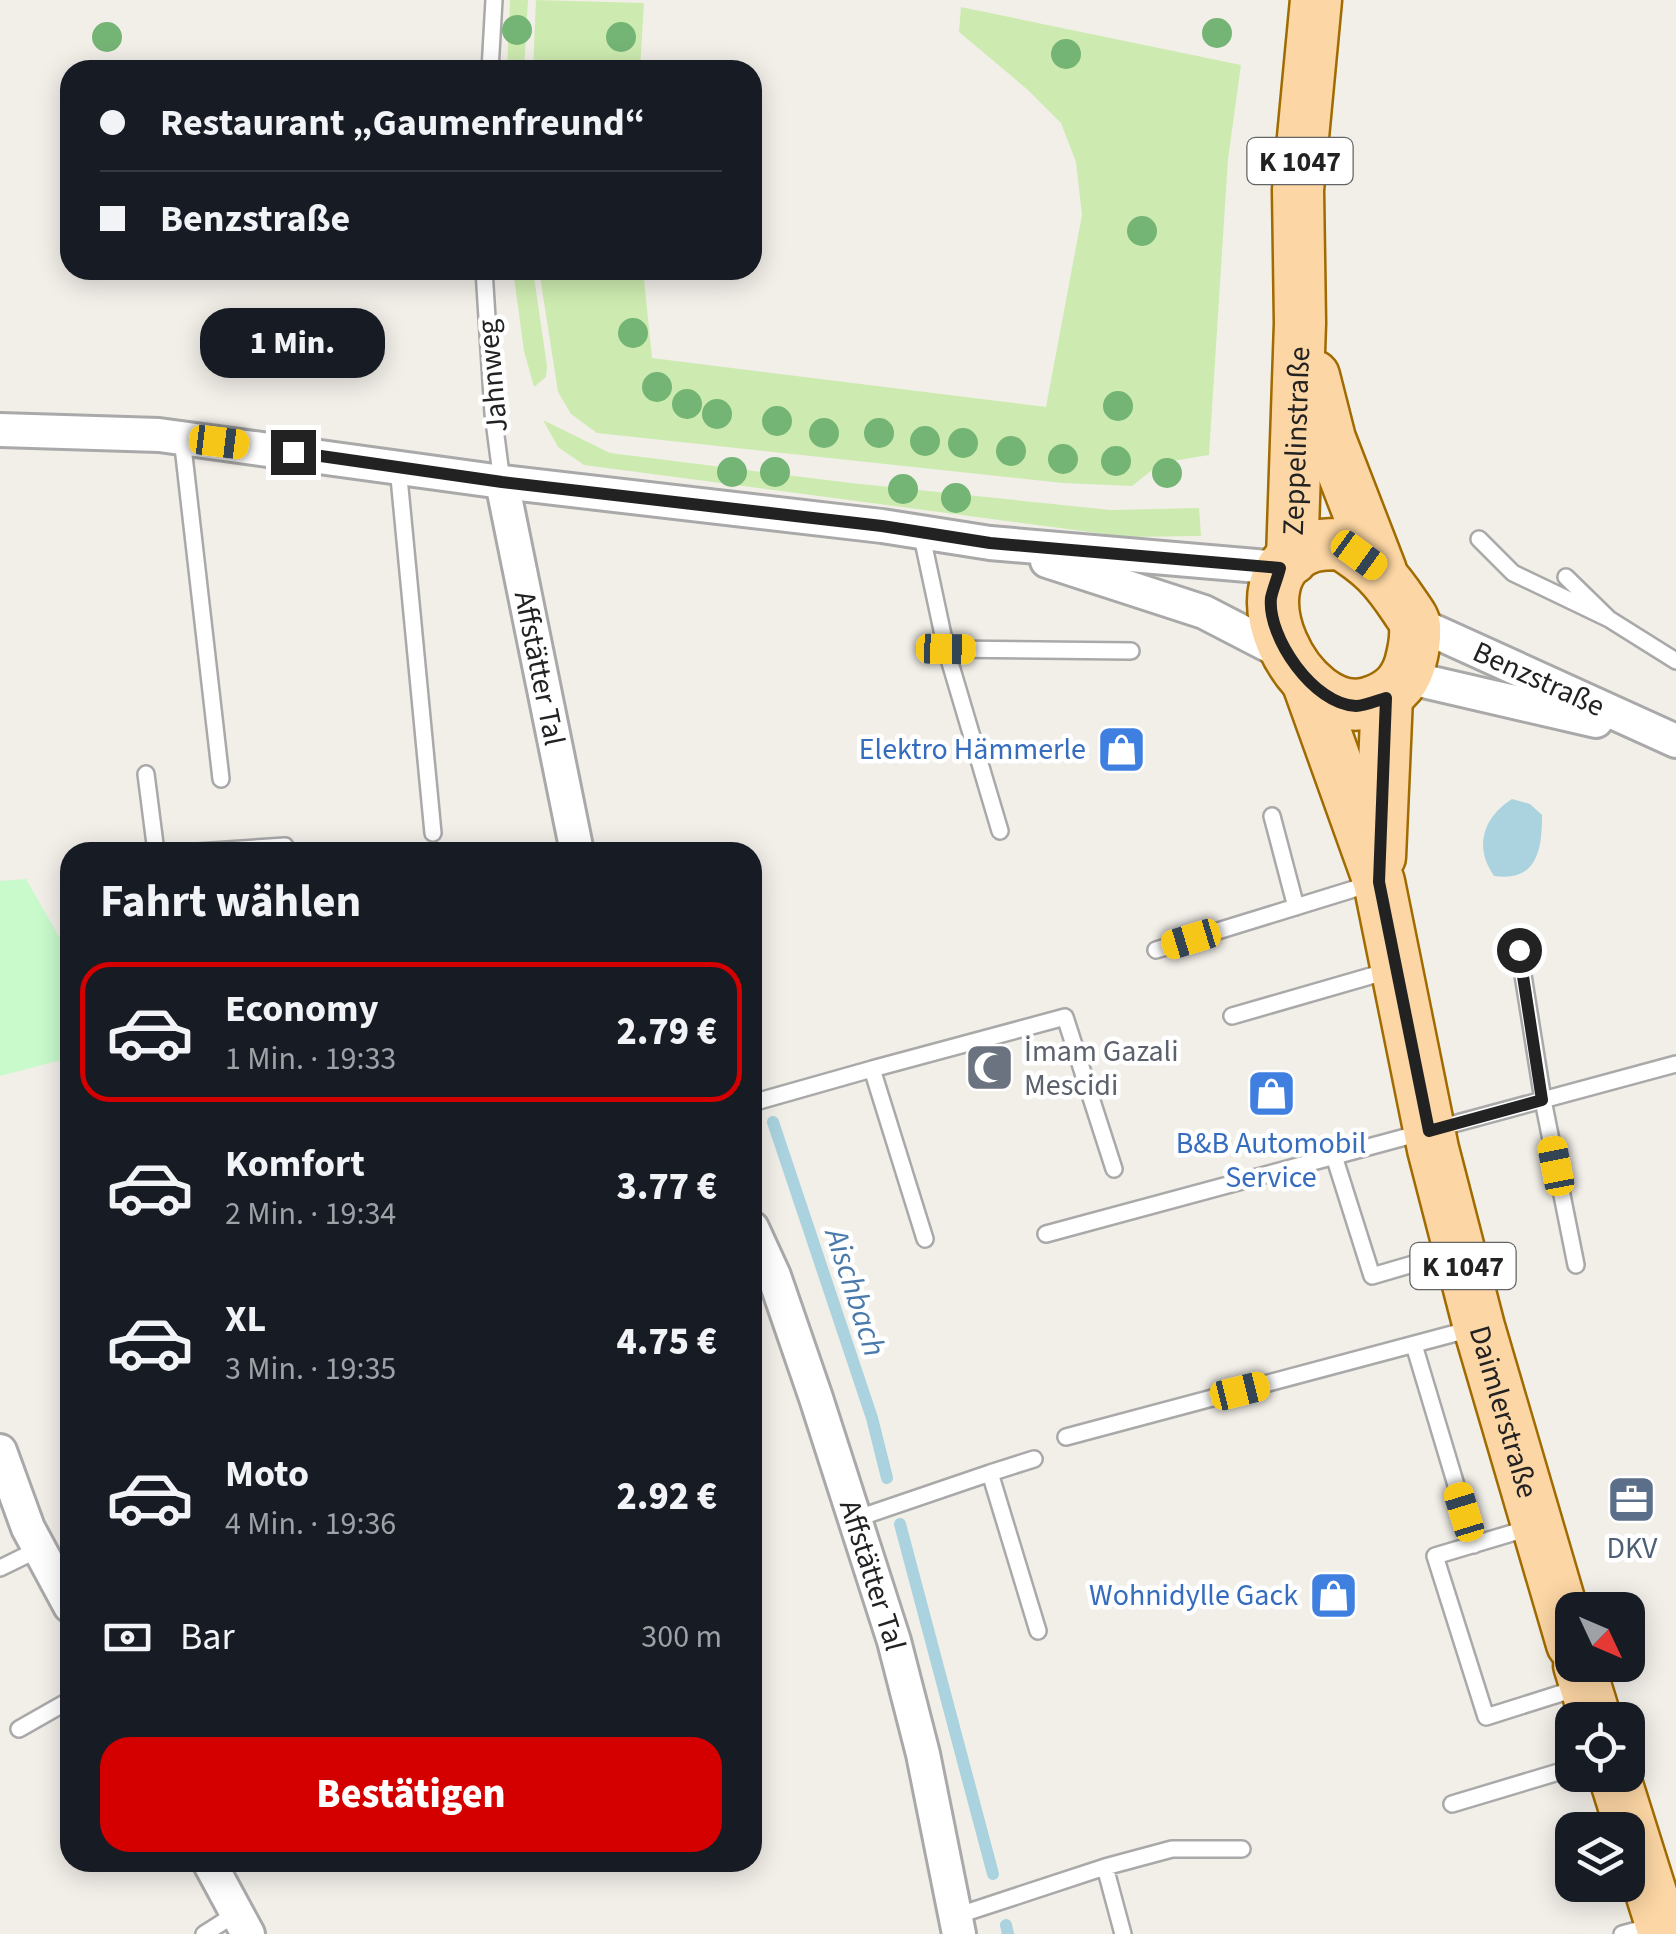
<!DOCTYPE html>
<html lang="de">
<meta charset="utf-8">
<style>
body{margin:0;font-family:"Source Sans 3",sans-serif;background:#242831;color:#f1f3f6;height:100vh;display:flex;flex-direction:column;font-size:38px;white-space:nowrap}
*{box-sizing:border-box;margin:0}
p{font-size:32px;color:#9ea1a6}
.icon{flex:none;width:55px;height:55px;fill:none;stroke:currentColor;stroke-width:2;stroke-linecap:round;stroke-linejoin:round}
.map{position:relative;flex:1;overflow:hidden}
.details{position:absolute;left:60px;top:842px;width:702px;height:1030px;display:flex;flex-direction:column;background:#171b24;border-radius:30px;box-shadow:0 5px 25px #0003}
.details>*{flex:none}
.guide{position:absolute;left:60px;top:60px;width:702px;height:220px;border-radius:30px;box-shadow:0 5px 25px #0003;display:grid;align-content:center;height:220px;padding:0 40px;background:#171b24}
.needle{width:65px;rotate:134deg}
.tools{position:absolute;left:1555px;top:1592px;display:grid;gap:20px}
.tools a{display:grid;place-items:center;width:90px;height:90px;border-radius:20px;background:#171b24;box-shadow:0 5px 25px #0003;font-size:50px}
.end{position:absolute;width:45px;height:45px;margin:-22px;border:12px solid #222;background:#fff;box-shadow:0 0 0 5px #fff}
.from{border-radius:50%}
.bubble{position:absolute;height:70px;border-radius:30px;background:#171b24;box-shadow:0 5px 25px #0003;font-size:32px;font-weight:800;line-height:70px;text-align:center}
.car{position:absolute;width:30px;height:60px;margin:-30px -15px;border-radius:12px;box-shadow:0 0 8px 2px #0007;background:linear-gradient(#f5c518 24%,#345 0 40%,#f5c518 0 76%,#345 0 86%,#f5c518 0)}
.guide b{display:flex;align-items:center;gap:35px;height:95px;font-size:38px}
.guide b+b{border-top:2px solid #363941}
.guide i{width:25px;height:25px;background:#f1f3f6}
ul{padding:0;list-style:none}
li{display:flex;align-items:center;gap:30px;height:140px;margin:0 20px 15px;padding:0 20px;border:5px solid transparent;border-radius:30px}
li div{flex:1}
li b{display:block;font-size:38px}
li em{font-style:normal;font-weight:800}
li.on{border-color:#d40000}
li>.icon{width:90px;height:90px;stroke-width:1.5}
h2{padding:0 40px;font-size:45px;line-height:120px}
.pay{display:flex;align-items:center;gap:25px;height:110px;padding:0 40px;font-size:38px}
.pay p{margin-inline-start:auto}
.primary-button{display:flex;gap:20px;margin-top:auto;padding:20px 40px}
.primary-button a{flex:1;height:115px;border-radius:30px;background:#d40000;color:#fff;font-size:40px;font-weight:800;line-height:115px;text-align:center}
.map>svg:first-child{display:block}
</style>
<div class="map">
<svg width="1676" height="1934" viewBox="0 0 1676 1934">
<rect width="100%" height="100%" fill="#f2efe9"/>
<path fill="#cdebb0" d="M510,0H528L524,70H507Z
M536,0L644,3L640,70H533Z
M961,7L1241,65L1228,159L1209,455L1161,463L1132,486L1063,483L597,433L571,414L558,392L539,270H643L652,358L1046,407L1082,215L1076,162L1061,123L1028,90L959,32Z
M513,270H533L547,366L546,377L534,387L524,351Z
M543,420L610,453L851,483L1111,510L1199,508L1201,536L1128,537L584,465L558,447Z"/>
<path fill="#c8facc" d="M26,879L70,956L69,1074L61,1060L0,1076V881Z"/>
<path fill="#aad3df" d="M1512,799L1530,804L1542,815C1542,850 1537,882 1494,876C1473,846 1484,817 1512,799Z"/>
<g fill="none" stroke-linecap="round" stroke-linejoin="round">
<path stroke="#aad3df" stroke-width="12" d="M773,1122L872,1418L887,1478
M900,1524L993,1874
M1006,1925L1008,1934"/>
<defs>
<path id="lane" d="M490,70L494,0
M484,270L493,413L502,482
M182,438L221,779
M398,467L433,833
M921,532L946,649L1131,651
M1479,539L1513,573L1609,619
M1566,577L1609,619L1676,661
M946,649L1000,831
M146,774L156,852
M1272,816L1296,907
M198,852L285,846L289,852
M1156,950L1370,884
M1519,950L1543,1100L1576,1265
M1232,1016L1388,971
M872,1069L1065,1017L1114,1169
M752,1103L872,1069L925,1239
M1334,1156L1372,1276L1454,1252
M1046,1234L1676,1064
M1414,1345L1474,1545
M1066,1437L1471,1329
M1034,1459L990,1473L1038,1631
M855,1519L990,1473
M1529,1528L1435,1556L1486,1717L1581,1687
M0,1568L39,1549
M19,1729L70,1700
M1452,1804L1572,1768
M1105,1867L1172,1849H1242
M956,1916L1105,1867L1123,1934
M204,1934L237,1913
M1622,1934L1652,1926"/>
<g id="street">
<path d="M0,430L159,435L502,482L882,526L990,543L1281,568"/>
<path id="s1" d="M502,482L577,852"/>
<path d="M1047,561L1204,612L1289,656"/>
<path id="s2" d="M1416,623L1676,741"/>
<path d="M1406,677L1596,721"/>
<path id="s3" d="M752,1228L774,1276L816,1398L894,1641L923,1754L959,1934"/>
<path d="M0,1451L28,1528L70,1606"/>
<path d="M209,1862L248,1934"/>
</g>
<g id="primary">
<path d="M1314,376L1330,439L1381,571"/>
<path d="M1341,544C1372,563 1385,577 1405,607C1409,613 1415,620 1415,627C1416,639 1413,653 1410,664C1403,686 1389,697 1368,703C1299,722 1227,575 1311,547C1320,544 1332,544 1341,544Z"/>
<path id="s4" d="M1292,559L1300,323L1298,190L1316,0"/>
<path id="s5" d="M1307,681L1379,882L1433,1149L1479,1327L1572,1644"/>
<path d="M1380,857L1387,697"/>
<path d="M1579,1665L1596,1720"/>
<path d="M1614,1775L1664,1934"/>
</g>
</defs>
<use href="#lane" stroke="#a9a9a9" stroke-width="20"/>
<use href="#street" stroke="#a9a9a9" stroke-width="38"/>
<use href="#primary" stroke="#a06b00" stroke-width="55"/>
<use href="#lane" stroke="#fff" stroke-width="15"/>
<use href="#street" stroke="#fff" stroke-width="32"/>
<use href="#primary" stroke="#fcd6a4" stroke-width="50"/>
</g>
<g fill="#74b475">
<circle cx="517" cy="30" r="15"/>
<circle cx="1217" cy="33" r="15"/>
<circle cx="107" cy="37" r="15"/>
<circle cx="621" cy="37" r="15"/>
<circle cx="1066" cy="54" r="15"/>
<circle cx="1142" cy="231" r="15"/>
<circle cx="633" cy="333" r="15"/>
<circle cx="657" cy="387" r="15"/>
<circle cx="687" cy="404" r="15"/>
<circle cx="1118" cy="406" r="15"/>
<circle cx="717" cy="414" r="15"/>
<circle cx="777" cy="421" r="15"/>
<circle cx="824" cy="433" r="15"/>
<circle cx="879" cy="433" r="15"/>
<circle cx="925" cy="441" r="15"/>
<circle cx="963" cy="443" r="15"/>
<circle cx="1011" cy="451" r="15"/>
<circle cx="1063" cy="459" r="15"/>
<circle cx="1116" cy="461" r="15"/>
<circle cx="732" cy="472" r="15"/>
<circle cx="775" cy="472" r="15"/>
<circle cx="1167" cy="473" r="15"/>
<circle cx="903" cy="489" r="15"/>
<circle cx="956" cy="498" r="15"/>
</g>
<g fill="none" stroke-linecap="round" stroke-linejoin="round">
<path stroke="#222" stroke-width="12" d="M293,452L502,482L882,526L990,543L1280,568C1278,577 1273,588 1271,598C1267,637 1314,705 1356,706C1365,706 1378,700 1386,698L1379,882L1429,1131L1542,1100L1519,950"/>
</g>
<defs>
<symbol id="shop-square" viewBox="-11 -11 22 22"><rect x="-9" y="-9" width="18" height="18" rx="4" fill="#3f7fe0" stroke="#fff"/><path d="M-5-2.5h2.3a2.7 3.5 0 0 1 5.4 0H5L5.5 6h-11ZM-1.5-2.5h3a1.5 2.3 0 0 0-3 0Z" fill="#fff"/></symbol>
<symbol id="mosque-square" viewBox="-11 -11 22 22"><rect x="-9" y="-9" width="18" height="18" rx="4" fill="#6b7280" stroke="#fff"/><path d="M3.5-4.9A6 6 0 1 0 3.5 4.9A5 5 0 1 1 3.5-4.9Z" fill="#fff"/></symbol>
<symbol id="office-square" viewBox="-11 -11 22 22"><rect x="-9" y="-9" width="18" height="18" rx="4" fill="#5c6f8a" stroke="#fff"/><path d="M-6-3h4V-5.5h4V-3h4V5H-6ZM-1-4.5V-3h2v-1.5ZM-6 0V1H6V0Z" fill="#fff"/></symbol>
</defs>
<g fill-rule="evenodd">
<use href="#shop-square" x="1094" y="722" width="55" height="55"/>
<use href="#mosque-square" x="962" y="1040" width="55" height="55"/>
<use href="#shop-square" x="1244" y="1066" width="55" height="55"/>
<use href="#office-square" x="1604" y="1472" width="55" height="55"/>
<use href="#shop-square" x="1306" y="1568" width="55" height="55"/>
</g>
<g text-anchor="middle" stroke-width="9" stroke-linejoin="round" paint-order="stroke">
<g fill="#fff" stroke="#646464" stroke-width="2.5">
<rect x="1247.5" y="138" width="105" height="46" rx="8"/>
<rect x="1410.5" y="1243" width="105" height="46" rx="8"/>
</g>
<g font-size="28" font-weight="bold" fill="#222">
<text x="1300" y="171">K 1047</text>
<text x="1463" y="1276">K 1047</text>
</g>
<g font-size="30" fill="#222" stroke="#fff">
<text transform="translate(492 376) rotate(-95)" y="10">Jahnweg</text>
<text dy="10" stroke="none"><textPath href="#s4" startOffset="118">Zeppelinstraße</textPath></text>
<text dy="10" stroke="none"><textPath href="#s1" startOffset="190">Affstätter Tal</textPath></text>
<text dy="10" stroke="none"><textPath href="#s2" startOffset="135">Benzstraße</textPath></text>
<text dy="10" stroke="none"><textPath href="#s5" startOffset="758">Daimlerstraße</textPath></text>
<text dy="10" stroke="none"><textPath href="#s3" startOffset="368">Affstätter Tal</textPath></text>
</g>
<g font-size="30" fill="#366cbe" stroke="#fff" text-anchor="end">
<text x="1086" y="759">Elektro Hämmerle</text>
<text x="1271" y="1153" text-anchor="middle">B&amp;B Automobil<tspan x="1271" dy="34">Service</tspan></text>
<text x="1298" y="1605">Wohnidylle Gack</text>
</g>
<g font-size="30" fill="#5b616d" stroke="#fff" text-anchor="start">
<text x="1024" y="1061">İmam Gazali<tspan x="1024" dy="34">Mescidi</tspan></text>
</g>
<g font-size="30" fill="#4e5e75" stroke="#fff">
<text x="1632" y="1558">DKV</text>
</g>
<g font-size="32" font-style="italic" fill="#4a7aab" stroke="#fff">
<text transform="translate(856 1292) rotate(72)" y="11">Aischbach</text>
</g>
</g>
</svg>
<div class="tools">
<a><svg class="needle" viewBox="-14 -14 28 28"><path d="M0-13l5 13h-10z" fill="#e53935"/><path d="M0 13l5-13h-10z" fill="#9ea1a6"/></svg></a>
<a><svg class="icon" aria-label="locate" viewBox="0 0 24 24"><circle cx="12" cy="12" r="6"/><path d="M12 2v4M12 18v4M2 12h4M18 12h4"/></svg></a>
<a><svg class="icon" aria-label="layers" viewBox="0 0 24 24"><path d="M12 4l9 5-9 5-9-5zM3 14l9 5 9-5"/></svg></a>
</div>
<i class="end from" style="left:1519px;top:950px"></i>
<i class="end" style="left:293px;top:452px"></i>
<div class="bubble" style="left:200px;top:308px;width:185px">1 Min.</div>
<i class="car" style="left:219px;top:442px;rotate:97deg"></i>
<i class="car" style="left:1359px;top:555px;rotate:126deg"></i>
<i class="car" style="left:946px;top:649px;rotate:91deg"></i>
<i class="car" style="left:1191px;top:939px;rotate:253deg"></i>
<i class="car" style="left:1556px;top:1166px;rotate:349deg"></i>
<i class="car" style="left:1240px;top:1391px;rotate:76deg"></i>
<i class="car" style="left:1464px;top:1512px;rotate:343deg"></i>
<div class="guide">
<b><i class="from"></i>Restaurant „Gaumenfreund“</b>
<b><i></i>Benzstraße</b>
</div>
<section class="details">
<h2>Fahrt wählen</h2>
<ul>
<li class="on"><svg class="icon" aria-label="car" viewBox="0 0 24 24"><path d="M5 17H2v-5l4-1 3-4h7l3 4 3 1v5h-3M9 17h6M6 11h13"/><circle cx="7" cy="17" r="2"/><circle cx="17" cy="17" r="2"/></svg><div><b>Economy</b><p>1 Min. · 19:33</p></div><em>2.79 €</em></li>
<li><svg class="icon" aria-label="car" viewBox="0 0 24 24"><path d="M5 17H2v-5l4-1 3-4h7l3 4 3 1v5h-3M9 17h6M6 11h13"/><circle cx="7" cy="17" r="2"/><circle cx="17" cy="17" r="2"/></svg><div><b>Komfort</b><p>2 Min. · 19:34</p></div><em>3.77 €</em></li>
<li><svg class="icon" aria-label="car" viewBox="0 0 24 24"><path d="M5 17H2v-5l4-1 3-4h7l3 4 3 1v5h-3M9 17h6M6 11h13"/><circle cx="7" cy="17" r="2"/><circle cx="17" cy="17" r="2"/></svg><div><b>XL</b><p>3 Min. · 19:35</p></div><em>4.75 €</em></li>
<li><svg class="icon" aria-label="car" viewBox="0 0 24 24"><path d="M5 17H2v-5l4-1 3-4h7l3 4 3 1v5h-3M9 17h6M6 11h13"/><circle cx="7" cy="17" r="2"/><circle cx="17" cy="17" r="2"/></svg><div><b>Moto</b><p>4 Min. · 19:36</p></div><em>2.92 €</em></li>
</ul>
<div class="pay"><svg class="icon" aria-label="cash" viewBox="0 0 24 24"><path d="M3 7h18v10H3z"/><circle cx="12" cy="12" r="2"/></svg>Bar<p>300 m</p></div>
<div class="primary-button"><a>Bestätigen</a></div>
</section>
</div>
